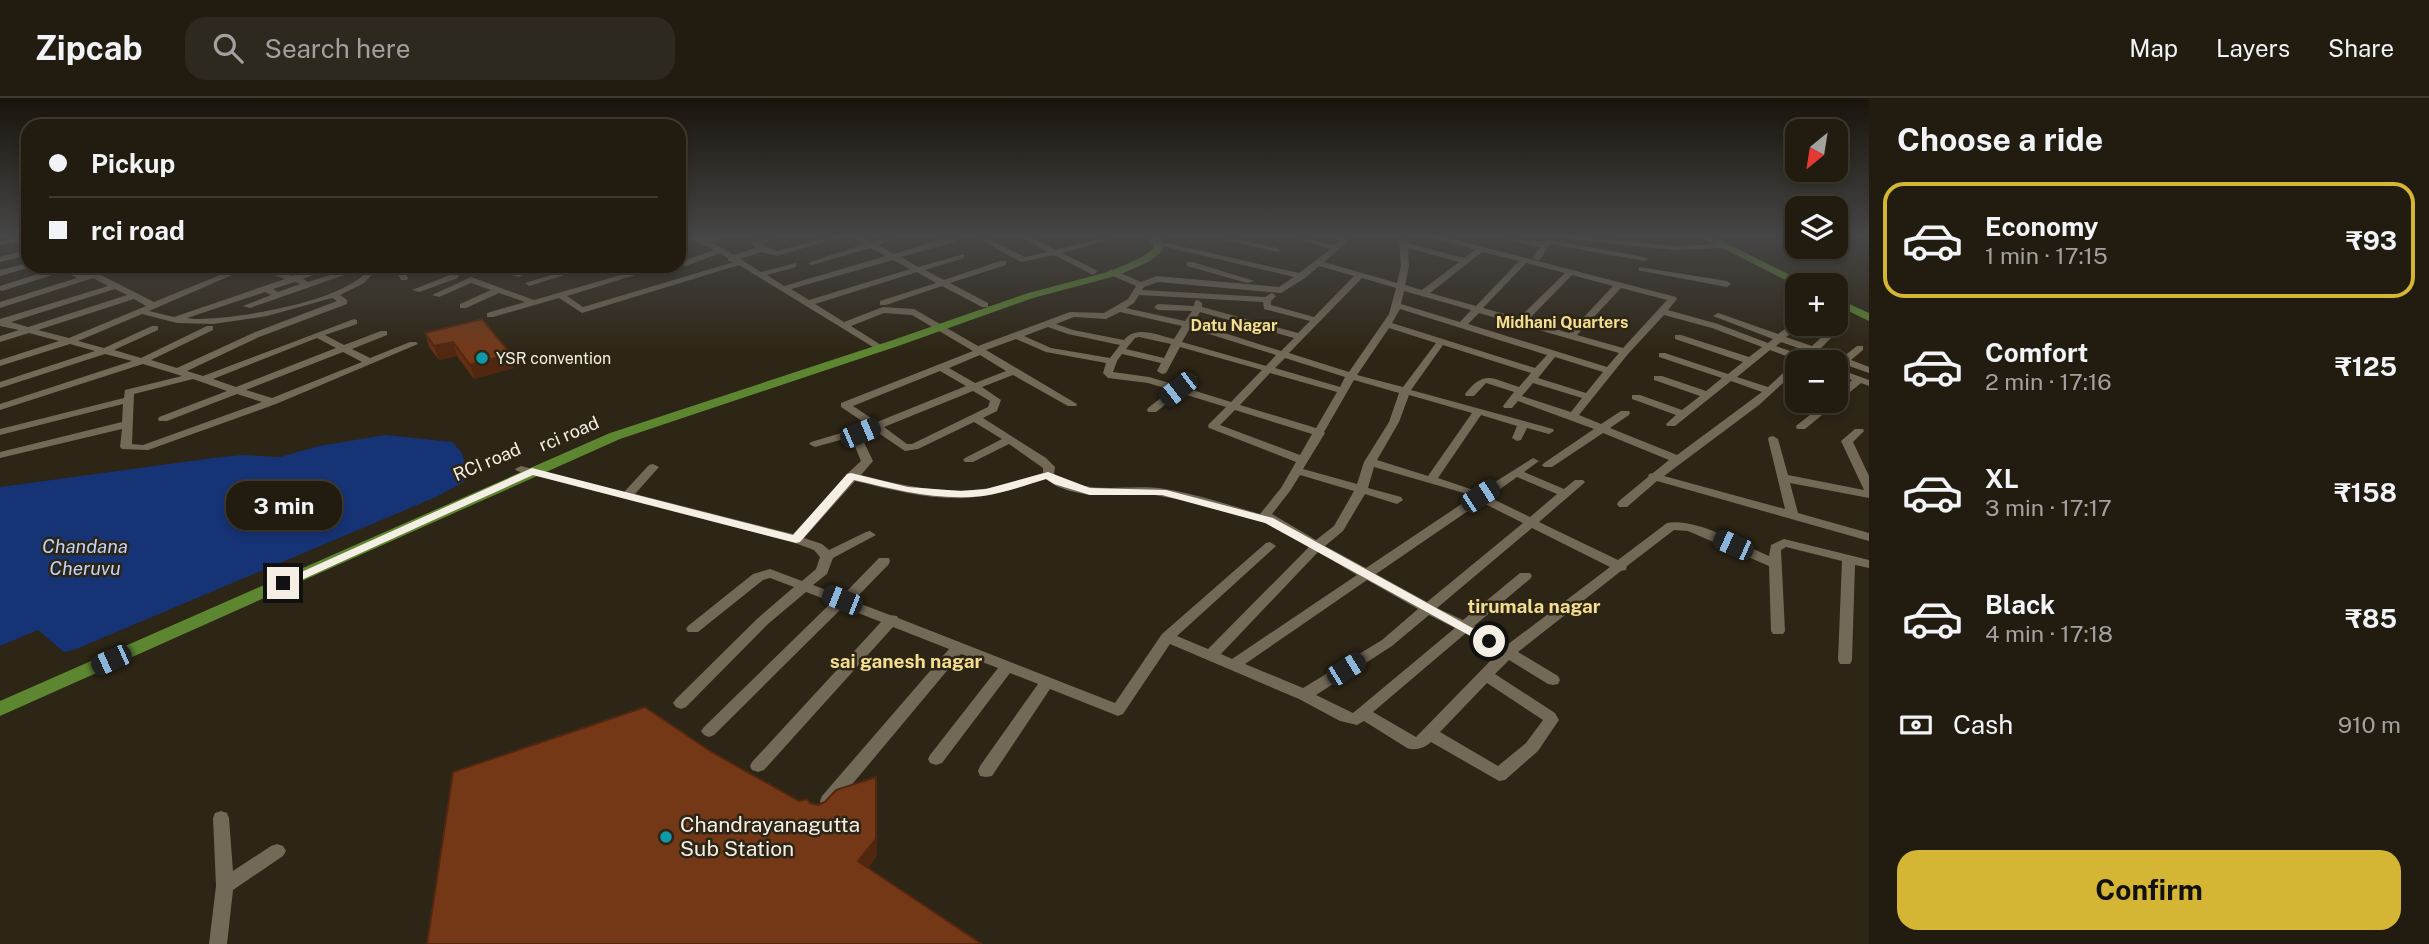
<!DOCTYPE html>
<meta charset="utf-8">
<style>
body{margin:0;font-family:"Public Sans",sans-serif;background:#2e291e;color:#f1f3f6;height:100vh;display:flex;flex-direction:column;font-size:26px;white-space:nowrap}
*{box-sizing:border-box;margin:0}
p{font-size:23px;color:#a2a19f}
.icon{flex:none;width:38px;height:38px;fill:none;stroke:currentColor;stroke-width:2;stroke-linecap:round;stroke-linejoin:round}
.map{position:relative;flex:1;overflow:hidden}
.drawer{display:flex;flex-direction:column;background:#221c10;width:560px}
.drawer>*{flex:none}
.guide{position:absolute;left:21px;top:21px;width:665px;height:154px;border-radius:21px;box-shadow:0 4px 10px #0003,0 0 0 2px #3f3a30;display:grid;align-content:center;height:154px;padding:0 28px;background:#221c10}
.needle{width:46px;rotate:210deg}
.tools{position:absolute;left:1785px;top:21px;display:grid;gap:14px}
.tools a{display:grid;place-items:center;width:63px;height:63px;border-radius:14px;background:#221c10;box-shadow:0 4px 10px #0003,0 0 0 2px #3f3a30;font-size:35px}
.end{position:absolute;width:32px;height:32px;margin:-16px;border:9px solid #f4eee4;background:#111;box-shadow:0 0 0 4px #111}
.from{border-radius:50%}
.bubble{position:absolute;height:49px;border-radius:21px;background:#221c10;box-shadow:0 4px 10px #0003,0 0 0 2px #3f3a30;font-size:23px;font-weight:700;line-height:49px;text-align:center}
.car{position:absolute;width:21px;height:42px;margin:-21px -10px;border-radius:9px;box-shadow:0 0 5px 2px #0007;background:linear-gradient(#222 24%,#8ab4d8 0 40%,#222 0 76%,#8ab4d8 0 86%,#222 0)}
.guide b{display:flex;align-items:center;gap:24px;height:66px;font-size:26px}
.guide b+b{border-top:2px solid #3f3a30}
.guide i{width:18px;height:18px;background:#f1f3f6}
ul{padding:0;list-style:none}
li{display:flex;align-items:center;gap:21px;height:116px;margin:0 14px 10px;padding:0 14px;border:4px solid transparent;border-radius:21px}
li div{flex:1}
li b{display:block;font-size:26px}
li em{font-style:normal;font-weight:700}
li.selected{border-color:#d5b534}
li>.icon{width:63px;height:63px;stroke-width:1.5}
h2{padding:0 28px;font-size:32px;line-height:84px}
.pay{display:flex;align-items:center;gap:18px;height:77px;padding:0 28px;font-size:26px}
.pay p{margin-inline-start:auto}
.action{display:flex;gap:14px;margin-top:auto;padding:14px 28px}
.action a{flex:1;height:80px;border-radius:21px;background:#d5b534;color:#111;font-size:28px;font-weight:700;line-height:80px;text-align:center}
header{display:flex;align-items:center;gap:42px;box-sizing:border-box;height:98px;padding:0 35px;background:#221c10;border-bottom:2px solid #3f3a30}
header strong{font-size:33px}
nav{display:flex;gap:38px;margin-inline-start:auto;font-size:24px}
.search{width:490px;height:63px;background:#2e291e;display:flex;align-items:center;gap:18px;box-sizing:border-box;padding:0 24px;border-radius:21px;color:#a2a19f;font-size:26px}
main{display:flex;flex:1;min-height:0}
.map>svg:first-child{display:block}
</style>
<header>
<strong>Zipcab</strong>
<div class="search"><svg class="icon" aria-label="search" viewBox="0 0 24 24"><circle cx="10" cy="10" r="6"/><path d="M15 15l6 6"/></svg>Search here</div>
<nav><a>Map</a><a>Layers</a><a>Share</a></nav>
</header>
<main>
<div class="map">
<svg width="1869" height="846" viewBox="0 0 1869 846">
<rect width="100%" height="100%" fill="#2d2515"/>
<path fill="#163375" d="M385,337L452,344L462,355L465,367L461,375L464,384L436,399L74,552L64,554L38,532L0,548V389L213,360L242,357L280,359L319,348Z"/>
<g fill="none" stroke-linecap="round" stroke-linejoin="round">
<path fill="#736957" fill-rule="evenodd" d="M28,138V142L0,147V143Z
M687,138C701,138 714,138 728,138L712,144L734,157L756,150L751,145L752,143L772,138H785L761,146L777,153L832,138H844L777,158L762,154L740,161L761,174L796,165V169L767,177L784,188L886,158L870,150L812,167L808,165L864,146L850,138H860L871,144L891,138H903L878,147L894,156L952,138H961L955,144L901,159L918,169L964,156V160L925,172L944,182L1000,163H1006V167L950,185L988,205V209H982L942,188L886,207H880V203L936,185L917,174L815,206L844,224L883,209L914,211L978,248L1070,214L1104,215L1128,201L1136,188L1108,176L1107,174L1111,171L1141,184L1157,178L1279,189L1294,179L1149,145V141L1299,175L1331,151L1286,138H1299L1335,147L1339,143L1334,138H1342L1347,143L1346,145L1324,164L1397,185L1401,168L1399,138H1407V145L1464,160L1475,152L1428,138H1441L1676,199L1677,201L1668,212L1718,226L1768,245L1773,241L1713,218L1718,215L1721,216L1778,236L1789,228H1795V232L1786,239L1812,248L1825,236H1831V240L1820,251L1843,259L1857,248H1863V252L1851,262L1869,269V275L1815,256L1808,260L1815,264H1802L1770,252L1737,279L1768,289L1794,265L1798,264L1797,272L1759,307L1664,378L1785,411L1768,341L1769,339L1773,338L1778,341L1788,377L1864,392L1841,343L1855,331H1863L1864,333L1853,344L1869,378V400L1790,385L1798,415L1869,435V443L1657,383L1627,409H1619L1617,406L1619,403L1648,379L1649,376L1653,375L1669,362L1603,335L1552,369H1544L1542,367L1544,365L1594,331L1518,303L1512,310H1504L1503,308L1514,294L1486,285L1474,298H1466L1465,296C1485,271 1492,281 1519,289L1531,275L1443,247L1411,292L1553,331L1554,333L1549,336L1527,330L1521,342L1517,343L1512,340L1517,328L1481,317L1438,380L1479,394L1533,360L1539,363L1524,374L1564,391L1575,382H1583L1585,384L1583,386L1539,424L1618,462L1667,425C1697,420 1740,446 1769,458L1771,447L1784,441L1869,462V470L1855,467L1852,562L1850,566H1840L1838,562L1842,463L1786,449L1781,452L1785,533L1783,536H1773L1771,533L1769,468L1688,433L1674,432L1627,468L1626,472L1621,473L1518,554L1558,578L1560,582L1558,586L1553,587L1548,586L1509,562L1495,576L1555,615L1559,622L1538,653L1505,682L1499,683L1431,644C1425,650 1415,653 1407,650L1364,623L1357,627L1340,623L1299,601L1170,546L1123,616L1118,618L1113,616L1050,591L992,678L986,679L980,678L978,673L980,668L1038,586L1010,575L942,665L936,667L930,665L928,661L930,657L998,570L961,556L834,708L828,710L822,708L820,703L822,698L949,551L893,529L764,672L758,674L752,672L750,668L752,664L881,524L843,509L714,637L709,639L704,637L701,633L704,629L832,504L806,494L768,526L686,609L681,611L676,609L673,605L676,601L758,520L794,489L770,480L763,482L698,534H688L686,531L688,528L753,476L770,471L802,483L816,471L820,459L814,452L792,444L517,373L515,371L521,368L624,394L649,367L653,366L659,369L635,396L793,436L846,379L847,376L861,363L851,339L815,349L809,346L811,344L868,327L841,309V305L973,253L912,217L884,215L851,228L881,247L876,250L873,249L739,167L582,215L559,200L493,219H487V215L525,204L499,195L466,210H460V206L491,192L471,185L439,199L432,197L471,179L534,202L638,172L645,174L567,198L583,209L734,164L728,163V160L720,155L686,168H680V164L714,152ZM1408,150L1459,164L1422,192L1405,187L1409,168ZM1482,154L1519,163L1476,208L1430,195ZM893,162L910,171L809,202L791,191ZM1526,165L1565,175L1519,220L1483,210ZM1319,168L1354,178L1314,219L1271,207V203L1276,198L1272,195L1265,199L1142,192L1144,189L1158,184L1281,195L1305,180ZM1572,177L1613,188L1569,235L1527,223ZM1362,180L1396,190L1389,216L1349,274L1289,255ZM1621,190L1667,202L1623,250L1577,237ZM1404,193L1471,212L1460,224L1401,206ZM1139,197L1263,204L1264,211L1310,223L1298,235L1202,209V205L1198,202L1195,203L1194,208L1158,206L1154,209L1158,212L1192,213L1185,223L1126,210L1134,205ZM1400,211L1547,257L1535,270L1392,225ZM1120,214L1182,228L1174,241C1157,237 1136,227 1124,242L1073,232L1056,226L1074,219L1106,221ZM1200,214L1294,240L1281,253L1193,225ZM1479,215L1619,255L1607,269L1468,226ZM1664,217L1712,230L1762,249L1749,259L1681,237H1675V241L1743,264L1728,276L1665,255H1659V259L1722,280L1706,293L1662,278H1654V282L1700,298L1682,312L1640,297H1632V301L1676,317L1666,326L1667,328H1675L1731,283L1762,294L1677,357L1610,330L1629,317L1630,315L1629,313H1621L1601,326L1579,317L1628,256ZM1048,229L1068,236L1120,247L1110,260L1051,250L1024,238ZM1190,230L1276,257L1266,268L1182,244ZM1389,230L1436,245L1403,289L1357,277ZM1139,239L1171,246L1164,260L1126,251L1135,240ZM1016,241L1046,254L1106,265L1103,275L1108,280L1148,285L1171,292L1148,310L1147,312L1148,314H1156L1180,295L1226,309L1209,326L1208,328L1209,330L1296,364L1281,390L1260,416C1229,407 1197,396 1165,391C1127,385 1088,399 1054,376L1055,369L1046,360L983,320L997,313L1001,302L982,289L1013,277L1068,308H1076L1077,306L986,252ZM1781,244L1807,253L1804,258L1776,248ZM1180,249L1262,272L1231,304L1186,290L1196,282V278H1188L1176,287L1149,279L1113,274L1117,263L1122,256L1161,265L1157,273L1162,276L1166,275ZM980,257L1006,273L975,285L949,270ZM1555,259L1603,274L1586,295L1538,280ZM1285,260L1345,279L1340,289L1275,270ZM940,273L966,288L877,324L853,308ZM1270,275L1337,294L1316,330L1240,307ZM1354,282L1399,295L1389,324L1364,364L1357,386L1303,371L1325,335L1324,334ZM1533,285L1582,300L1571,314L1522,298ZM973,293L990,303L988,309L912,346H907L884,329ZM1409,297L1472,315L1428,378L1377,362L1399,324ZM1235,312L1312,336L1300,357L1220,327ZM974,324L1002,341L965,360L963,362L965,364H973L1009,346L1043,370V375C1025,380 1008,386 990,390C946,397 903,388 861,377L873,363L860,336L874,332L905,353L918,351ZM1374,369L1464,395L1472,399L1366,470L1325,448L1343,433L1365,396L1397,406L1403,402L1401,399L1368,390ZM1300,377L1354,393L1334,428L1316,442L1272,416L1290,393ZM1517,379L1557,396L1530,419L1489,399ZM1046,381L1056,388L1070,393L1089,397L1149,396L1187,403L1267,425L1309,449L1208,551L1177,538L1276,448L1270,444L1266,445L1162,536L1115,605L898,520L897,518L890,517L853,503L889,466L890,463L889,460H879L842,498L813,487L827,476L833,460L876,437L870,433L866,434L829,452L822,446L804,440L855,383C892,392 930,402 967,400C995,398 1021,389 1046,381ZM1481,404L1523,425L1427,504L1376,476ZM1532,430L1610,469L1507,547L1474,528L1530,481L1532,478L1530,475H1520L1463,522L1437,510ZM1318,454L1357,477L1232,561L1221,556ZM1367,482L1418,511L1382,542L1303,590L1245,566ZM1429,517L1455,530L1353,615L1316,597L1392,548ZM1466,535L1498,555L1416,639L1373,614ZM1487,585L1543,622L1526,645L1498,668L1440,634Z
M973,138H983L1025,159L1047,154L1019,138H1029L1055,152L1109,138H1122L1062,155L1096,172L1097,174L1093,177L1054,157L1021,164Z
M1224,138L1277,150L1281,152L1277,154L1224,142Z
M1491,138C1511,138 1532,146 1550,142L1644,159L1648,161L1644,163L1550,146L1540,162H1537L1533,160L1540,149Z
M1557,138H1582L1673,148L1725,146L1729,148L1725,150L1673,152L1561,140Z
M25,152H28V157L0,164V159Z
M1187,164H1193L1254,183L1247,185L1187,168Z
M28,165V168L31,169L0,178V172Z
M63,168H69L85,177L97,175L154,204L242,168H253L149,213L174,219L285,181L263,173V169H269L292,178L324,168H336L303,181L308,184L346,172L350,175L250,210L243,208L271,197L265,194L187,220L195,221C237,221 326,206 360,180C364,177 367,172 371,168H380L364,185L340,197L347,202V206L259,239L187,273L203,278L354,221L357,222V226L325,237L344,247L381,233H387V237L352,251L370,260L410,244H416L418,246L276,306L148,352L122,351L120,349L122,331L0,360V354L122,324L123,306L0,337V331L124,300L125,292L182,278L143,266L0,312V306L132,263L105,256L0,290V284L95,253L70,246L0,268V262L59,243L29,235L0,244V238L19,232L0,228V221L108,188L93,180L0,210V204L77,180L65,173L2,193L0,192V188ZM295,184L300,186L278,194L273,191ZM115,191L127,197L28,229L11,224ZM332,200L337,203L253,235L177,270L151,262L213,232V228H207L141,260L114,252L158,232V228H152L104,250L78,243L142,216L177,225L213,226L267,218ZM134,201L146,208L69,240L38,232ZM317,240L336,250L236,289L213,281ZM343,254L362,264L272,300L246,292ZM193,281L227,293L159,319L158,321L159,323H167L237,296L262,304L143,347L132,346L134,296Z
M393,168H401L408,180L407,182H401Z
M417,168H428L419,172L415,170Z
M533,168H545L519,179L512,177Z
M581,168H594L529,188L525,185Z
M1639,169L1727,183L1731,186L1727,189L1642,173H1639Z
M455,175L459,178L458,180L419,194L412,192Z
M1836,270L1869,282V288L1861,285L1805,331H1797L1796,329L1797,327L1828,303H1836V296L1852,282L1836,276Z
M221,713L227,715L229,720L233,773L271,748L277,746L283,748L286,753L283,758L233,792L227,846H209L216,788L213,720L215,715Z"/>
<path fill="#5c8730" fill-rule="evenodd" d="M1154,138H1164L1163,152L1150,163L1119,177L1033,200L901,247L620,341L0,618V603L610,335L893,242L1025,196L1111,173L1142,159L1153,151Z
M1699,138H1712L1810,187L1797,188Z
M1836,200L1869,215V223L1836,207Z"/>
</g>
<path fill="#643014" d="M482,221L514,270L474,281L457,258L439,262L429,249L425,235Z"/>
<path fill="#512710" d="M453,244L457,258L439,262L434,248Z
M511,256L514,270L474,281L470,267Z
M876,679L877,758L860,781L858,763Z"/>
<path fill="#743817" stroke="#512710" stroke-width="2" d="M482,221L511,256L470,267L453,244L434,248L425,235Z
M645,609L710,653L799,703L807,701L810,705L818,707L825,704L836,692L876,679V741L858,763L982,846H427L453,674Z"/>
<linearGradient id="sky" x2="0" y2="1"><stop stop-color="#19140c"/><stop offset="0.54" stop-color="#464646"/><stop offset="1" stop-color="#464646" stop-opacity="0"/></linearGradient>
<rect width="1869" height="256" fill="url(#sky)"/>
<path fill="#f4eee4" d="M532,370L793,437L847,376L851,375L908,389L961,393L986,391L1048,374L1090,390L1166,392L1273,420L1496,543L1494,546H1485L1265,425L1162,397H1090L1054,386L1046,381C1026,387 1004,395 983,398C939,403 896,392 854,382L800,444L796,445L533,377L288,488H279L277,485Z"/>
<g fill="#0f9aa8" stroke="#2d2515" stroke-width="2.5">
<circle cx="482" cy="260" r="7"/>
<circle cx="666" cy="739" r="7"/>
</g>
<g text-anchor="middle" stroke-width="5" stroke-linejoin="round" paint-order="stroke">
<g font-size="16" font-weight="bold" fill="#f4de91" stroke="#2d2515">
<text x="1562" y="230">Midhani Quarters</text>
<text x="1234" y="233">Datu Nagar</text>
</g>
<g font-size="16" fill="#f4eee4" stroke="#2d2515" text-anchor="start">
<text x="496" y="266">YSR convention</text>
</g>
<g font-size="18" fill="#f4eee4" stroke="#2d2515">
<text transform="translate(569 336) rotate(-23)" y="6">rci road</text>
<text transform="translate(487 364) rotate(-23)" y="6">RCI road</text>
</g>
<g font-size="19" font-style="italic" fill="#bfd4fb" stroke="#2d2515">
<text x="85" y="455">Chandana<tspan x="85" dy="22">Cheruvu</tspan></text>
</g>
<g font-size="19" font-weight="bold" fill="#f4de91" stroke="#2d2515">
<text x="1534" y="515">tirumala nagar</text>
<text x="906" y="570">sai ganesh nagar</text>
</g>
<g font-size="21" fill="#f4eee4" stroke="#2d2515" text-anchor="start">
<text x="680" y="734">Chandrayanagutta<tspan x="680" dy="24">Sub Station</tspan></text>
</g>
</g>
</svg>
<div class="tools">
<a><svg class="needle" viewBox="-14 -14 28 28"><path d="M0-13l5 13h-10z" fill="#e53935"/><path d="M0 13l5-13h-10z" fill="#a2a19f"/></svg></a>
<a><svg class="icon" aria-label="layers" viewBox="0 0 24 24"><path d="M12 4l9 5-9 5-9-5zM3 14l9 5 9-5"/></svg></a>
<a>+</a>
<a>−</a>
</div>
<i class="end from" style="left:1489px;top:543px"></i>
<i class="end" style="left:283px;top:485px"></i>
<div class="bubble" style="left:226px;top:383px;width:116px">3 min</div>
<i class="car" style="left:1178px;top:291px;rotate:232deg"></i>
<i class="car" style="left:860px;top:335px;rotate:67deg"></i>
<i class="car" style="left:1480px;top:398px;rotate:57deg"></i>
<i class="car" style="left:1733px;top:447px;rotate:294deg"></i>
<i class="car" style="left:842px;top:502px;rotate:292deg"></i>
<i class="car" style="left:111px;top:562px;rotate:246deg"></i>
<i class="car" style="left:1346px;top:571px;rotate:58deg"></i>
<div class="guide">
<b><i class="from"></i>Pickup</b>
<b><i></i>rci road</b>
</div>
</div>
<section class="drawer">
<h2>Choose a ride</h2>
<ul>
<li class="selected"><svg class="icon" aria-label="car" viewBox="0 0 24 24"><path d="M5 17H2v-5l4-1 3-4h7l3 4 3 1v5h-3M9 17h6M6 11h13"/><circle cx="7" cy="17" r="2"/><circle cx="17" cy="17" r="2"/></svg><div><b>Economy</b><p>1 min · 17:15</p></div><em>₹93</em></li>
<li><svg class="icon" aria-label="car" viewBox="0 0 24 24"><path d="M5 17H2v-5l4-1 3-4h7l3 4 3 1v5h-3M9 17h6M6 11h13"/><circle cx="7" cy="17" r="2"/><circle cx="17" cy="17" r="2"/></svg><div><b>Comfort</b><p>2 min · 17:16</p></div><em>₹125</em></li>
<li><svg class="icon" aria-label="car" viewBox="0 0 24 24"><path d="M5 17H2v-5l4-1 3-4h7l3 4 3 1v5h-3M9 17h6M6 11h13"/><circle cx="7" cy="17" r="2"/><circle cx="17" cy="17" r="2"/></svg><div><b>XL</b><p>3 min · 17:17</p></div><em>₹158</em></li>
<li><svg class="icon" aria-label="car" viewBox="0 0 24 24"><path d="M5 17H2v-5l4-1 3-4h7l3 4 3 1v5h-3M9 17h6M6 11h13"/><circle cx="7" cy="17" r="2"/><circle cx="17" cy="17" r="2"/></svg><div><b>Black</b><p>4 min · 17:18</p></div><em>₹85</em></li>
</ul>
<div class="pay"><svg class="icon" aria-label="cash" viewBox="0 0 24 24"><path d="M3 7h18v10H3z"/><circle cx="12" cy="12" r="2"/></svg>Cash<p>910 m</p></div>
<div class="action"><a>Confirm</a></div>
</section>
</main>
